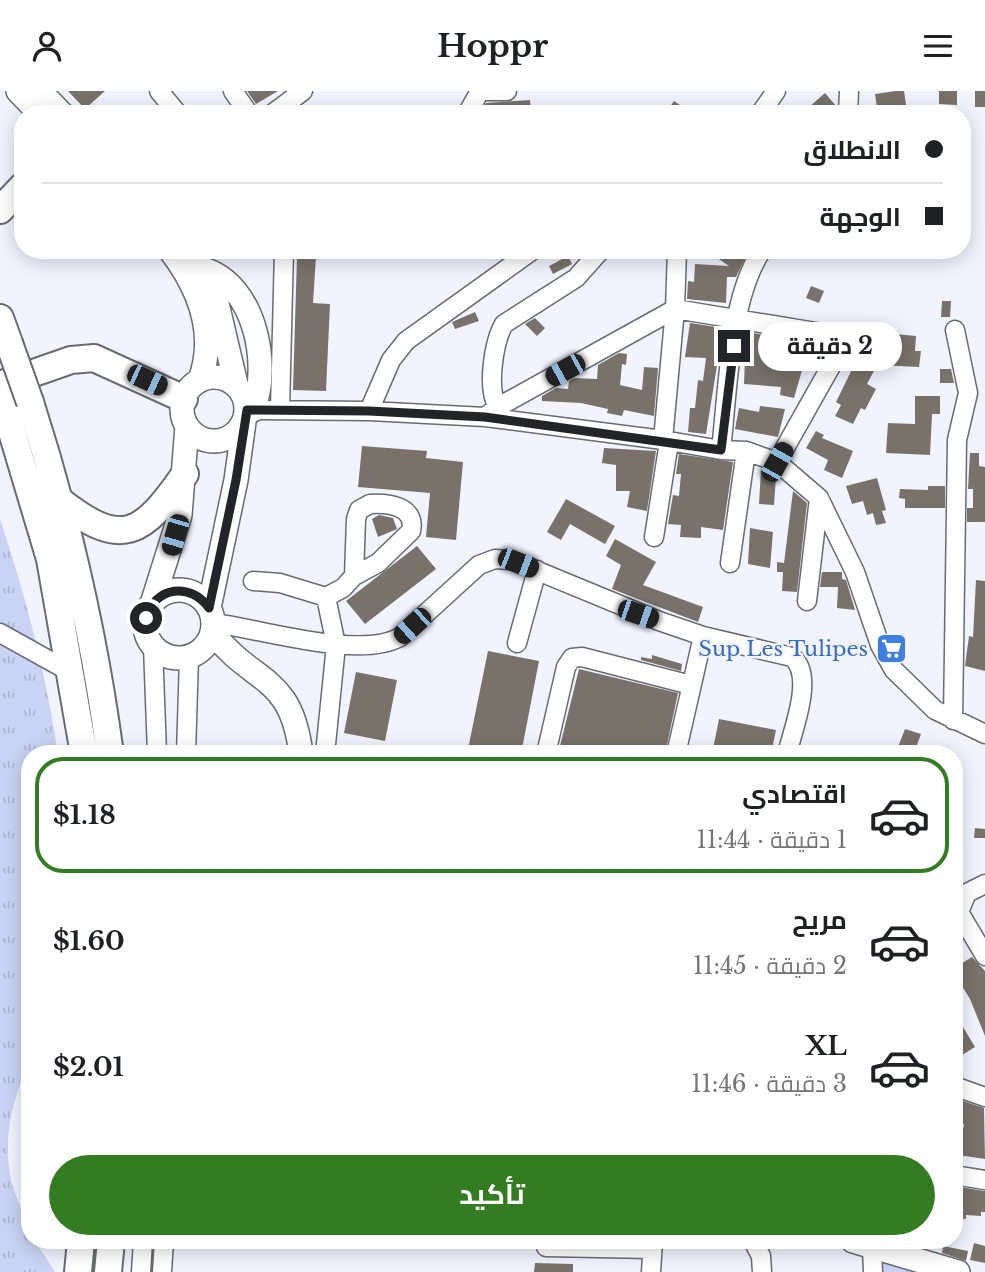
<!DOCTYPE html>
<html lang="ar">
<meta charset="utf-8">
<style>
body{margin:0;font-family:"Libre Baskerville",Cairo,serif;background:#f2f2f2;color:#202124;direction:rtl;height:100vh;display:flex;flex-direction:column;font-size:26px;white-space:nowrap}
*{box-sizing:border-box;margin:0}
p{font-size:23px;color:#757577}
.icon{flex:none;width:38px;height:38px;fill:none;stroke:currentColor;stroke-width:2;stroke-linecap:round;stroke-linejoin:round}
.map{position:relative;flex:1;overflow:hidden;direction:ltr}
.side{position:absolute;left:21px;top:654px;width:942px;height:504px;display:flex;flex-direction:column;background:#fff;border-radius:28px;box-shadow:0 4px 18px #0003;direction:rtl}
.side>*{flex:none}
.hud{position:absolute;left:14px;top:14px;width:957px;height:154px;border-radius:28px;box-shadow:0 4px 18px #0003;direction:rtl;display:grid;align-content:center;height:154px;padding:0 28px;background:#fff}
.end{position:absolute;width:32px;height:32px;margin:-16px;border:9px solid #232428;background:#fff;box-shadow:0 0 0 4px #fff}
.from{border-radius:50%}
.bubble{position:absolute;height:49px;border-radius:24px;background:#fff;box-shadow:0 4px 18px #0003;font-size:23px;font-weight:700;line-height:49px;text-align:center;direction:rtl}
.car{position:absolute;width:21px;height:42px;margin:-21px -10px;border-radius:9px;box-shadow:0 0 5px 2px #0007;background:linear-gradient(#222 24%,#8ab4d8 0 40%,#222 0 76%,#8ab4d8 0 86%,#222 0)}
.hud b{display:flex;align-items:center;gap:24px;height:66px;font-size:26px}
.hud b+b{border-top:2px solid #e0e0e0}
.hud i{width:18px;height:18px;background:#202124}
ul{padding:12px 0 0;list-style:none}
li{display:flex;align-items:center;gap:21px;height:116px;margin:0 14px 10px;padding:0 14px;border:4px solid transparent;border-radius:28px}
li div{flex:1}
li b{display:block;font-size:26px}
li em{font-style:normal;font-weight:700}
li.current{border-color:#337c22}
li>.icon{width:63px;height:63px;stroke-width:1.5}
.action{display:flex;gap:14px;margin-top:auto;padding:14px 28px}
.action a{flex:1;height:80px;border-radius:42px;background:#337c22;color:#fff;font-size:28px;font-weight:700;line-height:80px;text-align:center}
header{display:flex;justify-content:space-between;align-items:center;height:91px;padding:0 28px;background:#fff;font-size:32px;font-weight:700}
.map>svg:first-child{display:block}
</style>
<header><svg class="icon" aria-label="menu" viewBox="0 0 24 24"><path d="M4 6h16M4 12h16M4 18h16"/></svg>Hoppr<svg class="icon" aria-label="person" viewBox="0 0 24 24"><circle cx="12" cy="8" r="4"/><path d="M4 21q1-7 8-7t8 7"/></svg></header>
<div class="map">
<svg width="985" height="1181" viewBox="0 0 985 1181">
<defs>
<pattern id="park-tufts" width="24" height="20" patternUnits="userSpaceOnUse" patternTransform="scale(1.75)"><rect width="24" height="20" fill="#cad3f5"/><path d="M3 7l-1-3M5 7V3M7 7l1-3M15 17l-1-3M17 17v-4M19 17l1-3" fill="none" stroke="#adb5d2"/></pattern>
</defs>
<rect width="100%" height="100%" fill="#f1f4ff"/>
<path fill="url(#park-tufts)" d="M0,428C26,505 46,583 58,663H30V971C11,1009 2,1051 12,1093C17,1112 30,1130 30,1150H35L55,1181H0Z
M882,1170L919,1181H882Z"/>
<path fill="#79726b" d="M68,0H105L85,18Z
M247,0H278L256,13Z
M896,0H904L907,20L878,23L875,3Z
M939,0H957V14L939,13Z
M975,0H985V16H975Z
M825,2L837,16V23H801Z
M530,9L531,19L480,23L486,12Z
M674,10L693,23H665Z
M706,159H749L736,186H727L726,212L687,208L688,190L694,191L695,173L729,175Z
M297,165L316,166L313,212L330,213L326,300L293,299Z
M568,165L572,173L553,183L549,175Z
M811,195L824,200L819,212L806,207Z
M942,210H951L950,226H941Z
M475,221L479,230L455,238L452,231Z
M535,227L545,237L537,245L525,233Z
M690,232L723,237L706,343L688,341L690,317H695L698,289L703,290L706,267L685,266Z
M746,241L827,254L825,261L820,260L817,272L805,269L794,307L780,304L781,296L744,293Z
M895,243L916,245L915,260H921L919,276L877,274L867,293L876,298L865,319L861,317L853,333L835,325L841,314L836,311L863,256L885,267L886,260L894,261Z
M619,262L627,263L626,274L622,273L620,294L642,299L644,276L658,277L654,325L624,319L622,325L607,322L608,318L581,312L542,310V305L556,297L568,298L569,290L574,287L597,288L598,274Z
M940,278H951L954,292H940Z
M915,305H940V323H932L930,364L886,362L888,332L915,333Z
M760,315L785,318L778,346L735,338L739,317L759,321Z
M816,340L824,344L822,347L853,360L842,387L824,379L828,369L806,357Z
M362,355L427,360L426,367L463,371L456,449L426,446L430,402L358,396Z
M604,357L656,360L647,420L627,416L630,400H616V374L602,372Z
M970,362H979V375L985,376V431H967V417H973V398H968Z
M679,363L733,371L723,439L701,436V447L680,446L681,434L668,433L673,404L679,405L681,383H676Z
M761,379L776,385L774,414L759,413Z
M877,387L886,419L882,420L886,432L876,434L873,422L867,424L863,410L852,413L846,395Z
M928,395H945V417H905V408L899,407L900,398L928,399Z
M793,400L807,412L797,501L782,500L783,481H777V471L784,472Z
M566,408L615,435L605,453L570,433L561,449L547,441Z
M379,424L393,427L397,438L378,446L372,428Z
M750,437L773,441L770,477L748,473Z
M615,448L656,471L643,494L703,516L698,531L612,498L621,474L606,465Z
M417,455L436,478L365,533L346,510Z
M822,481H842V488L846,489L855,519L837,517L838,496H820Z
M976,489L985,490V580L965,575L969,545L973,546Z
M488,560L539,570L521,663H467Z
M652,564L682,573L681,580L641,569V566L652,568Z
M579,578L678,602L665,663H558Z
M356,581L397,589L385,650L344,642Z
M719,628L776,639L771,663H712Z
M905,638L921,643L914,662L898,656Z
M975,737L985,738V747H974Z
M972,866L985,880V945L970,908L957,887L954,889V877Z
M963,936L975,956L954,969V941Z
M954,1007L984,1017L985,1068L958,1064L964,1033H954Z
M954,1095L985,1100V1121H981V1125L966,1124V1128L954,1127Z
M974,1152L985,1155V1172L970,1169Z
M943,1155L968,1160L966,1170L942,1162Z
M535,1172L573,1173V1181H534Z"/>
<g fill="none" stroke-linecap="round" stroke-linejoin="round">
<defs>
<path id="minor" d="M159,0L178,23
M233,0L249,23
M484,0H507
M272,23L303,0
M467,23L480,0
M760,23L776,0
M848,23L849,0
M498,316C486,298 494,250 504,233L576,187L601,159
M280,318L284,159
M247,319L369,320L485,326L663,349L721,359L746,360L777,371L819,407L855,481L880,554L894,579L935,619L985,643
M369,320L391,269L406,250L533,159
M485,326L498,316L675,218L834,244L840,250L835,268L777,371
M663,349L675,218L677,159
M721,359C728,300 729,208 762,159
M370,413C389,412 416,415 411,440L378,472L354,485L356,428L359,419Z
M654,446L669,351
M730,472L746,360
M253,490L280,492L326,506L343,497L354,485
M807,510L819,407
M213,532C262,538 360,569 400,546L479,474L495,468L511,469L659,530L703,545L792,566C815,584 793,638 787,663
M0,542L72,582
M517,552L537,479
M153,555L157,663
M953,629L957,349L968,302L955,239
M186,663L189,566
M325,663L336,554L326,506
M546,663L566,576L572,567L582,566L691,594
M676,663L703,545
M985,793L967,802L959,821L985,865
M954,995L985,1006
M954,1084L985,1089
M753,1150L761,1165L762,1181
M546,1156L652,1158
M872,1157L873,1181
M141,1181L143,1150
M162,1181L164,1150
M651,1181L653,1150"/>
<path id="major" d="M18,0L40,23
M40,0L62,23
M170,159C199,197 217,242 200,289
M191,159L215,204L236,293
M203,178C255,193 271,274 253,319
M182 318a32 32 0 1 1 64 0a32 32 0 1 1-64 0Z
M145 533a34 34 0 1 1 68 0a34 34 0 1 1-68 0Z
M152,513L180,424L187,335
M209,517L236,389L244,331
M212,541C254,595 291,582 301,663
M853,1150L958,1181"/>
<path id="highway" d="M0,119L23,95
M0,227L9,252
M2,293L71,269L94,267L184,308
M0,301L50,468L84,663
M30,311C67,426 94,544 110,663
M59,409C123,460 143,443 185,383
M78,1181L81,1150
M108,1181L111,1150"/>
</defs>
<use href="#minor" stroke="#696b74" stroke-width="21"/>
<use href="#major" stroke="#696b74" stroke-width="26"/>
<use href="#highway" stroke="#696b74" stroke-width="30"/>
<use href="#minor" stroke="#fff" stroke-width="18"/>
<use href="#major" stroke="#fff" stroke-width="23"/>
<use href="#highway" stroke="#fff" stroke-width="26"/>
<defs>
<path id="highway-bridge" d="M9,252L30,311"/>
</defs>
<use href="#highway-bridge" stroke="#696b74" stroke-width="30" stroke-linecap="butt"/>
<use href="#highway-bridge" stroke="#fff" stroke-width="26"/>
</g>
<g fill="none" stroke-linecap="round" stroke-linejoin="round">
<path stroke="#232428" stroke-width="9" d="M146,527C155,495 191,491 209,517L236,389L247,319L369,320L485,326L721,359L734,255"/>
</g>
<defs>
<symbol id="supermarket-square" viewBox="-11 -11 22 22"><rect x="-9" y="-9" width="18" height="18" rx="4" fill="#3f7fe0" stroke="#f1f4ff"/><path d="M-6-5.5h2.5l.6 2H6L4.5 2H-2.5L-4.4-4H-6ZM-1.5 3.2a1.3 1.3 0 1 0 .1 0ZM3 3.2a1.3 1.3 0 1 0 .1 0Z" fill="#fff"/></symbol>
</defs>
<g fill-rule="evenodd">
<use href="#supermarket-square" x="874" y="540" width="35" height="35"/>
</g>
<g text-anchor="middle" stroke-width="5" stroke-linejoin="round" paint-order="stroke">
<g font-size="21" fill="#366cbe" stroke="#f1f4ff" text-anchor="end">
<text x="868" y="565">Sup Les Tulipes</text>
</g>
</g>
</svg>
<i class="end from" style="left:146px;top:527px"></i>
<i class="end" style="left:734px;top:255px"></i>
<div class="bubble" style="left:758px;top:231px;width:144px">2 دقيقة</div>
<i class="car" style="left:565px;top:279px;rotate:241deg"></i>
<i class="car" style="left:147px;top:289px;rotate:115deg"></i>
<i class="car" style="left:777px;top:371px;rotate:29deg"></i>
<i class="car" style="left:175px;top:444px;rotate:196deg"></i>
<i class="car" style="left:518px;top:472px;rotate:111deg"></i>
<i class="car" style="left:638px;top:523px;rotate:109deg"></i>
<i class="car" style="left:412px;top:535px;rotate:228deg"></i>
<div class="hud">
<b><i class="from"></i>الانطلاق</b>
<b><i></i>الوجهة</b>
</div>
<section class="side">
<ul>
<li class="current"><svg class="icon" aria-label="car" viewBox="0 0 24 24"><path d="M5 17H2v-5l4-1 3-4h7l3 4 3 1v5h-3M9 17h6M6 11h13"/><circle cx="7" cy="17" r="2"/><circle cx="17" cy="17" r="2"/></svg><div><b>اقتصادي</b><p>1 دقيقة · 11:44</p></div><em>$1.18</em></li>
<li><svg class="icon" aria-label="car" viewBox="0 0 24 24"><path d="M5 17H2v-5l4-1 3-4h7l3 4 3 1v5h-3M9 17h6M6 11h13"/><circle cx="7" cy="17" r="2"/><circle cx="17" cy="17" r="2"/></svg><div><b>مريح</b><p>2 دقيقة · 11:45</p></div><em>$1.60</em></li>
<li><svg class="icon" aria-label="car" viewBox="0 0 24 24"><path d="M5 17H2v-5l4-1 3-4h7l3 4 3 1v5h-3M9 17h6M6 11h13"/><circle cx="7" cy="17" r="2"/><circle cx="17" cy="17" r="2"/></svg><div><b>XL</b><p>3 دقيقة · 11:46</p></div><em>$2.01</em></li>
</ul>
<div class="action"><a>تأكيد</a></div>
</section>
</div>
